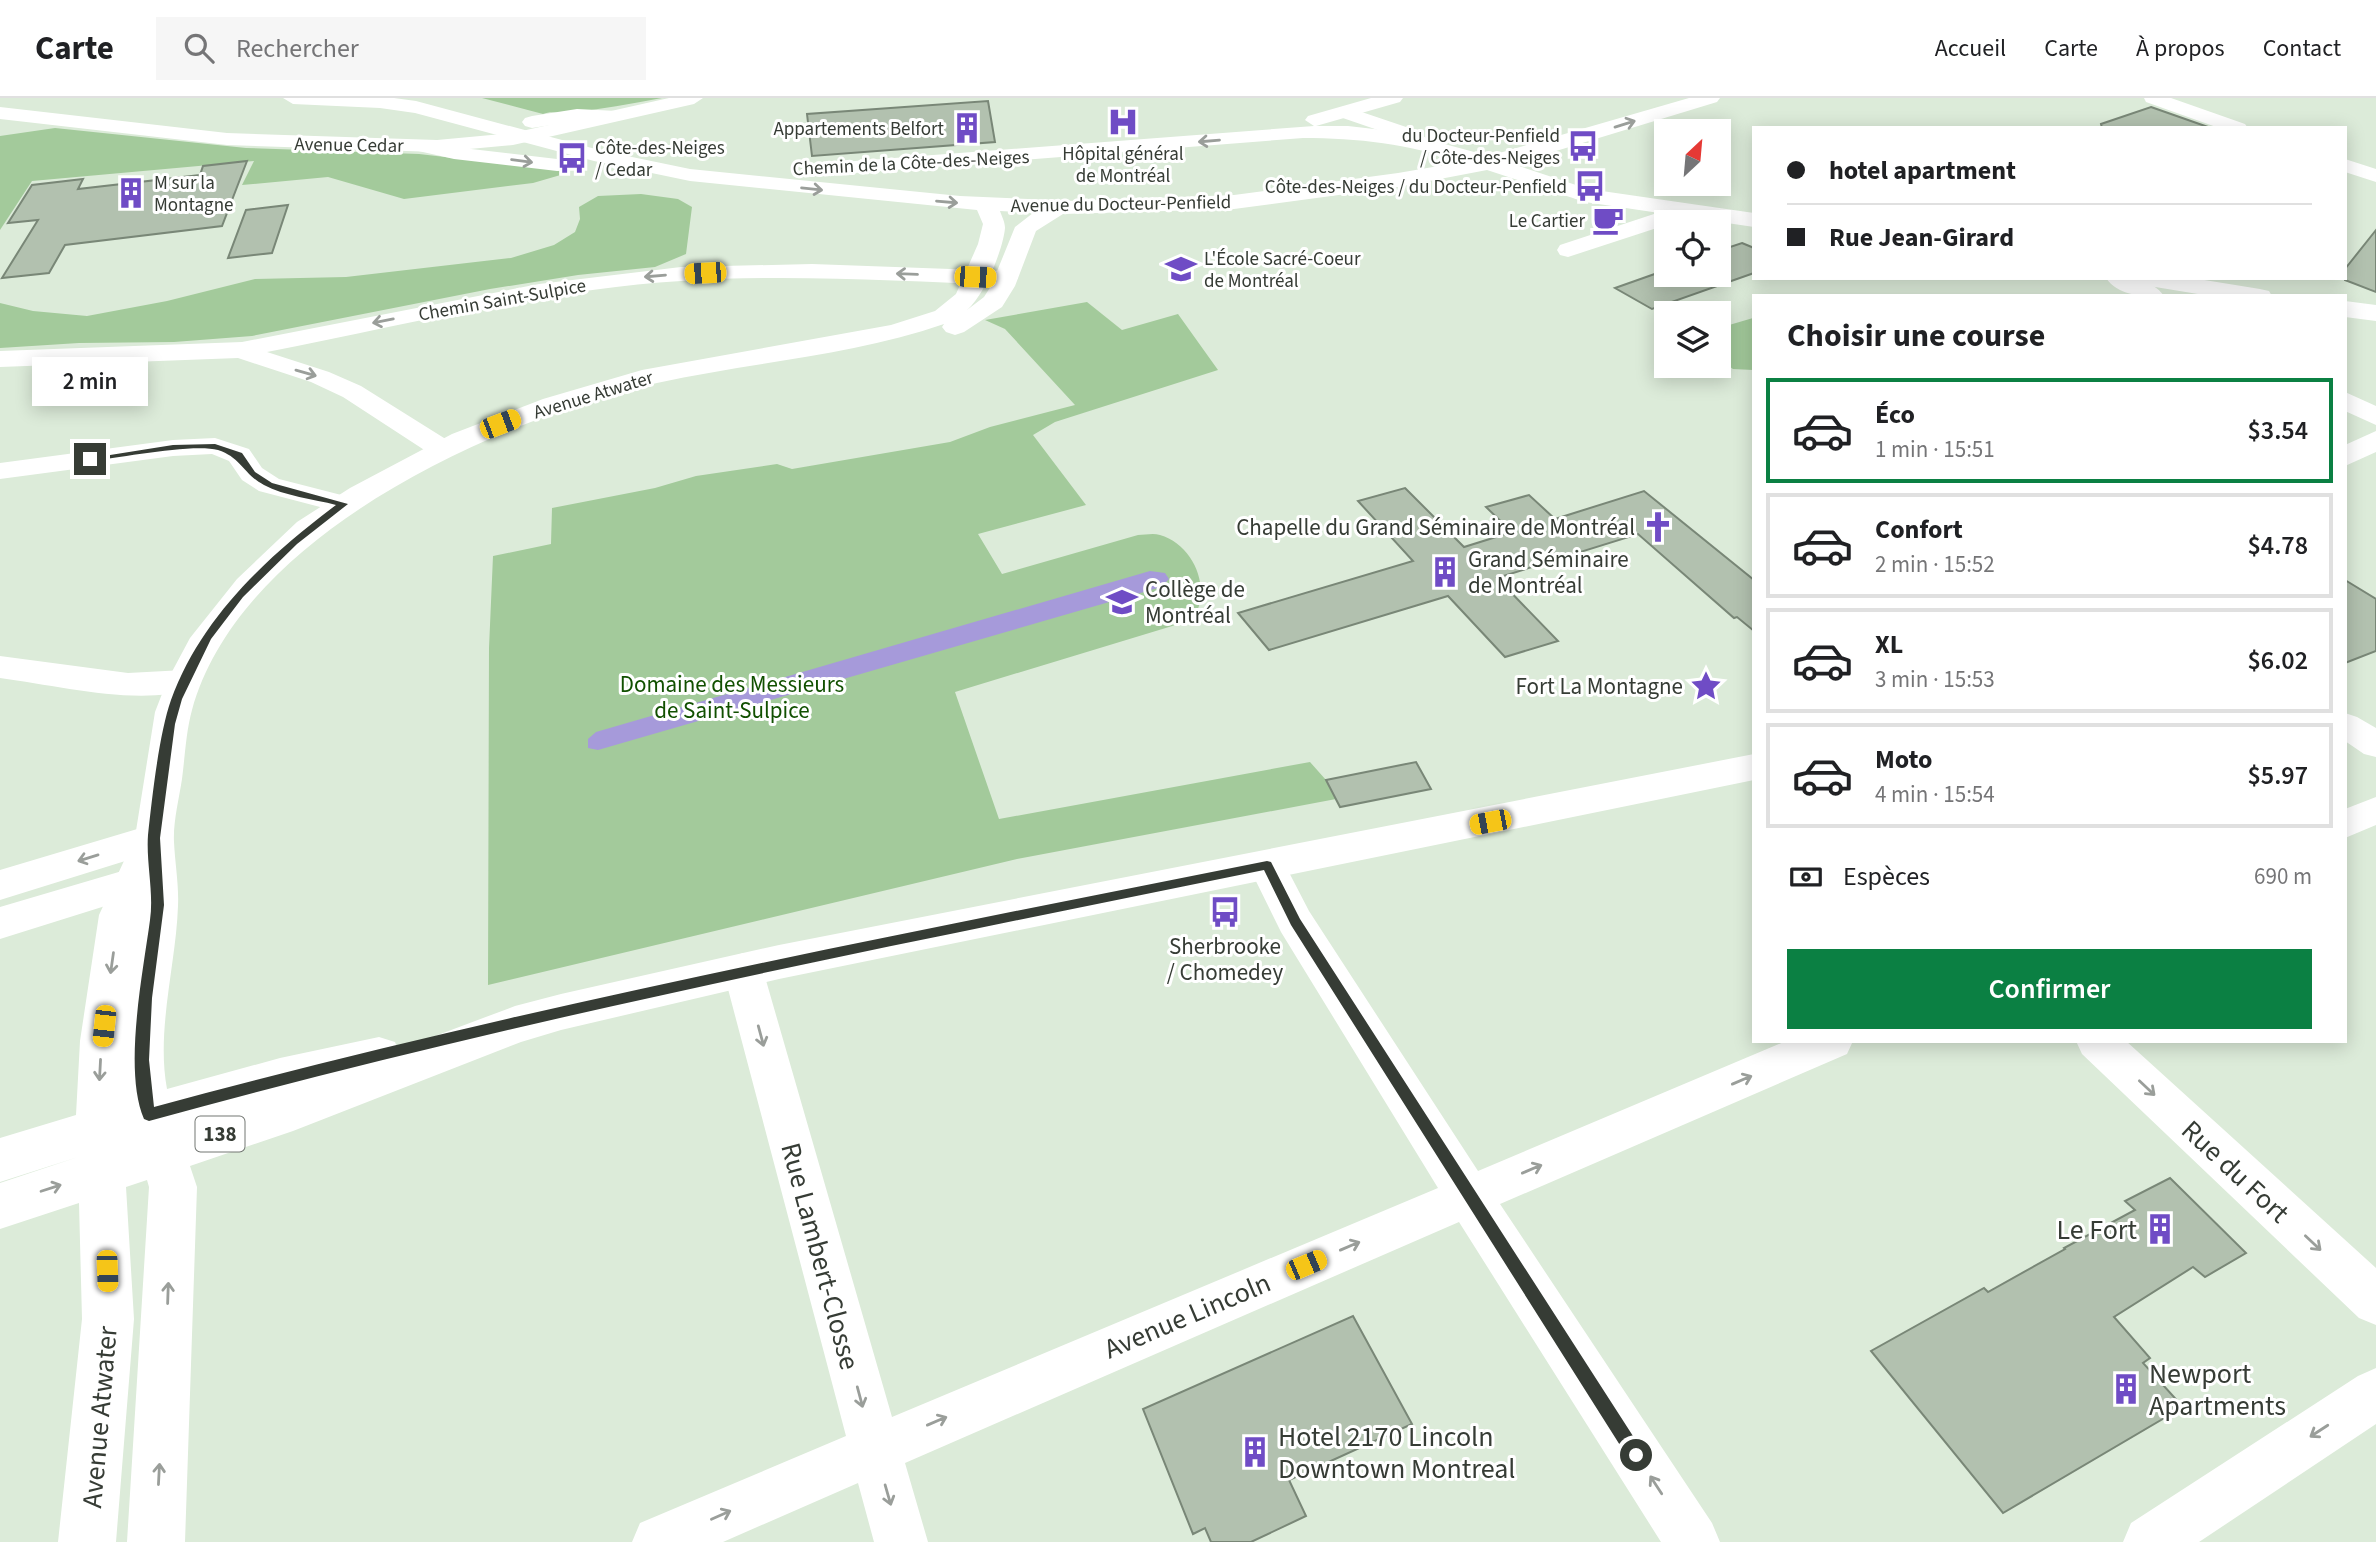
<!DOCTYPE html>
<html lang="fr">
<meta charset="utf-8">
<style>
body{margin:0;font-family:"Source Sans 3",sans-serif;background:#f6f6f6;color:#202124;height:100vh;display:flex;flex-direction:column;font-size:26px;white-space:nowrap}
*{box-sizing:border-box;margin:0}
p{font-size:23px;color:#757577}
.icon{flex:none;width:38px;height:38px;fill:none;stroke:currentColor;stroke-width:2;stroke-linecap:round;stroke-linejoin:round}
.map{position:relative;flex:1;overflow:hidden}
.sheet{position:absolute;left:1752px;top:196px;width:595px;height:749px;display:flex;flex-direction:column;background:#fff;border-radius:0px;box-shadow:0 4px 18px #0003}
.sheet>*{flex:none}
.banner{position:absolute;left:1752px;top:28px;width:595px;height:154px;border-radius:0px;box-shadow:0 4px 18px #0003;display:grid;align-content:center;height:154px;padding:0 35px;background:#fff}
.needle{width:46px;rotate:26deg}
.controls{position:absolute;left:1654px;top:21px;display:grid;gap:14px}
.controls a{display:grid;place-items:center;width:77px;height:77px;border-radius:0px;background:#fff;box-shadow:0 4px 18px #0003;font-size:35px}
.end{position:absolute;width:32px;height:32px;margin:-16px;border:9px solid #363c35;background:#fff;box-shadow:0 0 0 4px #fff}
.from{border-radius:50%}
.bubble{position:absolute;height:49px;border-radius:0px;background:#fff;box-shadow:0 4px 18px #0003;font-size:23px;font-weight:600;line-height:49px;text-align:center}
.car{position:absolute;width:21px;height:42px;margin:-21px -10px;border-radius:9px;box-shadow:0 0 5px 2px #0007;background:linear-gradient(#f5c518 24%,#345 0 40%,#f5c518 0 76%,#345 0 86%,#f5c518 0)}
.banner b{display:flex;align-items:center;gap:24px;height:66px;font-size:26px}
.banner b+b{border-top:2px solid #e0e0e0}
.banner i{width:18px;height:18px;background:#202124}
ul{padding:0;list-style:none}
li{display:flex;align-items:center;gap:21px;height:105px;margin:0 14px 10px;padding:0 21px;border:4px solid #e0e0e0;border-radius:0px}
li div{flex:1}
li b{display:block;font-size:26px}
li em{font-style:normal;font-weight:600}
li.current{border-color:#0b8043}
li>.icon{width:63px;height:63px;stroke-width:1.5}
h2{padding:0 35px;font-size:32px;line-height:84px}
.pay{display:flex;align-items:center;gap:18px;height:77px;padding:0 35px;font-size:26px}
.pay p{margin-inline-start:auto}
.action{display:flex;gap:14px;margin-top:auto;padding:14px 35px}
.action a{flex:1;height:80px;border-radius:0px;background:#0b8043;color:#fff;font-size:28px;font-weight:600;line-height:80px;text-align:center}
header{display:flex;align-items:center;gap:42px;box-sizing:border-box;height:98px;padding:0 35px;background:#fff;border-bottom:2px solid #e0e0e0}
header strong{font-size:33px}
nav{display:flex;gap:38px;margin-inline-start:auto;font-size:24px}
.search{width:490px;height:63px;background:#f6f6f6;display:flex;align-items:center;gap:18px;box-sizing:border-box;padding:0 24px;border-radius:0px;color:#757577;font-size:26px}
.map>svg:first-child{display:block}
</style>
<header>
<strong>Carte</strong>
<div class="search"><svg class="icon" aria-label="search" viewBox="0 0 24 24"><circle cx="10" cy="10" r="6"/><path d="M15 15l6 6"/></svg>Rechercher</div>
<nav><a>Accueil</a><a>Carte</a><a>À propos</a><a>Contact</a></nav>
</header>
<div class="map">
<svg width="2376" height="1444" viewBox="0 0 2376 1444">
<rect width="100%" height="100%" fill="#dcebd9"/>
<path fill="#a3ca9b" d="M482,0H662C631,6 601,11 570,15C560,16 552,12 543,16Z
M55,30L246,50L419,56L565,73L564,76L533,85L404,101L328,79L242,87L254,63L32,83L0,132V38Z
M641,96L678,101L692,109L686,156L655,169L578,177L490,191L252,238L174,244L79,245L0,250V205L33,213L87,218L167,203L255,181L346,179L511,160L554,147L575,134L580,121L579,109L598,98Z
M1087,204L1122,232L1178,216L1218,272L1055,324L1033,337L1086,407L978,436L1002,476L1138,437C1145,437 1153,435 1160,437C1195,447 1213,494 1192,522L955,594L999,721L1310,664L1326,682L1336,701L1017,761L488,887L489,550L493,458L551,446L552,410L655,390L696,378L777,366L792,371L950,344L990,329L1075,307L1005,231L985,222Z
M1753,220V272L1733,271L1719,261V230Z"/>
<path fill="#a69ada" d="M1150,473L1165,475L1169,481L1161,489L598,652L588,650V641L596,634Z"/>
<path fill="#b2c1af" stroke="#798777" stroke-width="2" d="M988,3L995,44L812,58L807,16Z
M2151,9L2208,29V30H2102L2101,26Z
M247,63L222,128L65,147L49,175L2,180L38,122L8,125L32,87L83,81L78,91L200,77L203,68Z
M288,107L272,155L228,160L246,112Z
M2376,132V194L2345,182V171Z
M1742,145L1754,150V175L1652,211L1615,190L1666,172V177H1718V153Z
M1405,390L1464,449L1512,434L1486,409L1529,397L1555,421L1644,393L1754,482V533L1737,519L1734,520L1638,436L1497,480L1558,543L1505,559L1448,498L1269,552L1238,515L1413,463L1358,403Z
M2345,482L2376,501V553L2345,565Z
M1416,664L1431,691L1340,709L1326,682Z
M2170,1080L2246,1155L2205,1179L2193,1169L2114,1219L2150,1260L2143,1265L2183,1309L2003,1415L1871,1253L1984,1190L1988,1194L2065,1151L2064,1150L2135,1112L2125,1103Z
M1353,1218L1412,1326L1289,1382L1306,1418L1251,1444H1211L1205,1430L1193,1436L1143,1311Z"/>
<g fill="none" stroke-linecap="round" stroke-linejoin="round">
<path fill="#fff" fill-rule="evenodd" d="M669,0H703L694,6L513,47L437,54L227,47L0,21V9L227,35L437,42L513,35Z
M2144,0H2171L2245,26L2248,30H2219L2146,4Z
M1344,8L1412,31L1437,47L1434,51H1420L1398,39L1337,18L1334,14Z
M2345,61L2376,71V84L2345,74Z
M1672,104L1680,105L1683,110L1673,124H1666V127L1568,159L1560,157L1557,152L1560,147L1657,115L1664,105Z
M812,166L1006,173L1014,175L1018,180L1014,185L1006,187C898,183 789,176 681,183C542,192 404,227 267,254L329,274L361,288L452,345L456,351L452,357L442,359L432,357L343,299L311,284L238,260L0,269V253L242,244L539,186L681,169Z
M2106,180C2125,180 2151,179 2164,198C2144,198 2119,199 2106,180Z
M2345,294L2376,308V327L2345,313Z
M215,340L249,351L262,370L279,381L353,400L357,406L353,412L343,415L259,393L242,382L229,363L212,356L173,358L0,381V365L173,342Z
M0,558L128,575L184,572L196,575L201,583L196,591C134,608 62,588 0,580Z
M2345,615L2357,619L2376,630V659L2364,656L2345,643Z
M2376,699V727L2345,740V711Z
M154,726L167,730L173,740L167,750L0,802V772Z
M1267,752L1280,757L1309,813L1478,1073L1786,943H1853L1847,956L1500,1106L1712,1425L1720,1444H1661L1459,1124L905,1365L928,1444H874L858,1385L723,1444H632L640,1425L846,1338L723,872L729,860L743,855L757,860L763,872L892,1319L1438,1090L1281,834L1248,767L1254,757Z
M156,763L169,768L175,778L169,788L0,841V809Z
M2076,943H2126L2376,1170V1227L2359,1220L2082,956Z
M2376,1270V1326L2199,1444H2123L2131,1425L2358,1278Z"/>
<path fill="#fff" fill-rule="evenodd" d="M283,0H394L416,3L603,53L690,71L960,98L1075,103L1234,97L1398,75L1462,64C1409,46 1358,40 1303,40L816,78L808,77L805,72L808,67L816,66L1314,28L1305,22L1308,18L1371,0H1403L1400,4L1316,28H1348L1400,34L1489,58L1689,0H1720L1717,4L1513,66L1588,91L1754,115V129L1585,104L1487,72L1398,89L1234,111L1063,116L1036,133L1015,188L1002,209L964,234L955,237L946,234L942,229L944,226C851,258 752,264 657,285C495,322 240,437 192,612C186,634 185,658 182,681C179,701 173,724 174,744C175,765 179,787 178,808C176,867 156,932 167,991L280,960L379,939L395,944L398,952L515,908L561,896L779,847L1754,656V682L779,881L561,932L521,944L293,1033L190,1068L197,1089L185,1444H127L149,1089L147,1082L126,1089L134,1221L116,1444H58L82,1221L79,1105L0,1131V1085L78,1059L0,1084V1040L76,1017L80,943L99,817L135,739L155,614L167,583L190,540L237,481L297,424L350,390L452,336L543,301L642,272L891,227L935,213L956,196L978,146L983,126L977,112L690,83L594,63L415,15L380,10L293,6ZM1000,113L1033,115L1015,129L991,188L984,199L967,212C984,198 1003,152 1005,130C1005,124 1002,119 1000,113Z
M577,11L617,13L620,17L617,21L577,23L532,30L525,28L522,24L525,20L532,18Z
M421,42L454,49L557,61L565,62L568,67L565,72L557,73L454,61L414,52L411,48L414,44Z
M2131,180H2192L2260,191L2269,193L2272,198H2210L2143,187L2134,185Z
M2345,203L2376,207V223L2345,219Z
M2376,333V354L2345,368V347Z"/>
</g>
<defs><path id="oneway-shaft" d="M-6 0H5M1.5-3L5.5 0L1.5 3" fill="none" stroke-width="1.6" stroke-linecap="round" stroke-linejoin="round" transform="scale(1.75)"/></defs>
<g stroke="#9a9e9a">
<use href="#oneway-shaft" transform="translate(1625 26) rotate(-17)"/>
<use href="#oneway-shaft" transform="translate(1209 43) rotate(175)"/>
<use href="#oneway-shaft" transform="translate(522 63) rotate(7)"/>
<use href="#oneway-shaft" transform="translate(812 91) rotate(6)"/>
<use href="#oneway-shaft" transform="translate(947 104) rotate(5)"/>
<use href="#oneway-shaft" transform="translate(907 176) rotate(-178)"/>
<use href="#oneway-shaft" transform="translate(655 178) rotate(175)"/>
<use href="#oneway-shaft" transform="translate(383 223) rotate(169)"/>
<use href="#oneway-shaft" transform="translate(306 275) rotate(16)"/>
<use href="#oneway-shaft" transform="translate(88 760) rotate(163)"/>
<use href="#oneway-shaft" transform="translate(112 865) rotate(98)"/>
<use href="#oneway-shaft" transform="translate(761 938) rotate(75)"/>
<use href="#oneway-shaft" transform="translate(100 972) rotate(93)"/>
<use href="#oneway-shaft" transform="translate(1742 982) rotate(-23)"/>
<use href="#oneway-shaft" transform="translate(2147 990) rotate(43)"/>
<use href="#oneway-shaft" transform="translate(1532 1071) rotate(-23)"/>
<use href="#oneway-shaft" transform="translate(51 1090) rotate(-18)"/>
<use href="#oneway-shaft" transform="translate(2313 1145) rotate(43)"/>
<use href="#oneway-shaft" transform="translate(1350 1148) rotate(-23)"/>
<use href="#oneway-shaft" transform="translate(168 1195) rotate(-88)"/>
<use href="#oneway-shaft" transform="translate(860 1299) rotate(75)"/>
<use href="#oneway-shaft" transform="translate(937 1323) rotate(-23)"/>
<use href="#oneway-shaft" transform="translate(2319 1333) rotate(147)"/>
<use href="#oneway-shaft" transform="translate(159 1376) rotate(-87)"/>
<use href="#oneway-shaft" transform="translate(1656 1387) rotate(-123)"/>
<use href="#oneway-shaft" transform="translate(888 1397) rotate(74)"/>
<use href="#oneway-shaft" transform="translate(721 1417) rotate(-24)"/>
</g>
<path fill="#363c35" d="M215,346L242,355L255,374L272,385L348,406L297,446L243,499L211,541L182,601L175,626L160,740L164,807L152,900L149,962L154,1009C521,909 895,837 1267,763L1271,764L1300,821L1642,1352L1644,1357L1642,1363L1636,1366L1630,1363L1291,827L1264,772C891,848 517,921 149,1023L144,1021C123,972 143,875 150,822C154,794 146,765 148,737C152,700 159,636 171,602C201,519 268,458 336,407C314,401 284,398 264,387C243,376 242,360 218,352C193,345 119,360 90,363L85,361L173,347Z"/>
<defs>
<symbol id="hospital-bare" viewBox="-9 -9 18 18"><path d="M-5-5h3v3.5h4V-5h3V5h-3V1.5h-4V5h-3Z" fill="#6f4cc5" stroke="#fff" stroke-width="2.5" paint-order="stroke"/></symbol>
<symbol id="building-bare" viewBox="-9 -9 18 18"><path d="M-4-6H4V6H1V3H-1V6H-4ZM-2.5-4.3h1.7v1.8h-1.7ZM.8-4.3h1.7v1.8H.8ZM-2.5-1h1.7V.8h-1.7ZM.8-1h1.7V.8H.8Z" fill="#6f4cc5" stroke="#fff" stroke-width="2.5" paint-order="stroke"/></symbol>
<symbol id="bus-bare" viewBox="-9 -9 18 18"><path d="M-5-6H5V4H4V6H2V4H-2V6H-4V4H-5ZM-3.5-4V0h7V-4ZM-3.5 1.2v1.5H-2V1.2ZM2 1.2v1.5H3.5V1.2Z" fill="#6f4cc5" stroke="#fff" stroke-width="2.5" paint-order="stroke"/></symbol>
<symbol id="cafe-bare" viewBox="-9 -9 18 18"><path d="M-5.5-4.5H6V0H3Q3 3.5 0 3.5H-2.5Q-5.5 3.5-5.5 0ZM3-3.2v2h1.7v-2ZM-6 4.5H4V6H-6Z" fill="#6f4cc5" stroke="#fff" stroke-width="2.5" paint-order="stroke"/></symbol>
<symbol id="school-bare" viewBox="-9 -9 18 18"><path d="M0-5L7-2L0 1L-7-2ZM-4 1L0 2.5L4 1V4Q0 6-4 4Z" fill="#6f4cc5" stroke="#fff" stroke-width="2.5" paint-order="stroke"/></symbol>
<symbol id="church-bare" viewBox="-9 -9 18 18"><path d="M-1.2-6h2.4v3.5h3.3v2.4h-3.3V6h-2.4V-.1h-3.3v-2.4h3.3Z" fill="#6f4cc5" stroke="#fff" stroke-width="2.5" paint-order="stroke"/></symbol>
<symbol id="sight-bare" viewBox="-9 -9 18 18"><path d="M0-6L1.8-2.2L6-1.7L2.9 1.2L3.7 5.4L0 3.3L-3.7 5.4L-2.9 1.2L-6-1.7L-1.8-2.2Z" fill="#6f4cc5" stroke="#fff" stroke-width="2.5" paint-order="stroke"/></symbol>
</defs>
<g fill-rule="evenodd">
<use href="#hospital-bare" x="1101" y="2" width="44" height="44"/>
<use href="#building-bare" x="945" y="8" width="44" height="44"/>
<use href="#bus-bare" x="1561" y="26" width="44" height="44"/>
<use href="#bus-bare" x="550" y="38" width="44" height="44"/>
<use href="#bus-bare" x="1568" y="66" width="44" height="44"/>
<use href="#building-bare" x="109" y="73" width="44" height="44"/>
<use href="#cafe-bare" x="1586" y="100" width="44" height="44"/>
<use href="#school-bare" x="1159" y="149" width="44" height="44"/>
<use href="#church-bare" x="1636" y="407" width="44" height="44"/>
<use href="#building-bare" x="1423" y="452" width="44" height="44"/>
<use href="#school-bare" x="1100" y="482" width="44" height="44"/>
<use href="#sight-bare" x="1684" y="566" width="44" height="44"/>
<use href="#bus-bare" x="1203" y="792" width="44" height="44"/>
<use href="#building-bare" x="2138" y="1109" width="44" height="44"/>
<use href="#building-bare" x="2104" y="1269" width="44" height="44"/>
<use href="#building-bare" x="1233" y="1332" width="44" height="44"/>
</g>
<g text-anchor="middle" stroke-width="6" stroke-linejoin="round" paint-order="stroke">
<g font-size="19" fill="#363c35" stroke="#fff" text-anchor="end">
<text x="944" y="37">Appartements Belfort</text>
<text x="1560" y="44">du Docteur-Penfield<tspan x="1560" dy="22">/ Côte-des-Neiges</tspan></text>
<text x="595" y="56" text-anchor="start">Côte-des-Neiges<tspan x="595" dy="22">/ Cedar</tspan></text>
<text x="1123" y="62" text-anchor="middle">Hôpital général<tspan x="1123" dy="22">de Montréal</tspan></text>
<text x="154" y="91" text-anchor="start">M sur la<tspan x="154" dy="22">Montagne</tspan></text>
<text x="1567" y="95">Côte-des-Neiges / du Docteur-Penfield</text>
<text x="1585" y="129">Le Cartier</text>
<text x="1204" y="167" text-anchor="start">L'École Sacré-Coeur<tspan x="1204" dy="22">de Montréal</tspan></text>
</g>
<g font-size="19" fill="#363c35" stroke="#fff">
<text transform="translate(349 46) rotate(1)" y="7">Avenue Cedar</text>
<text transform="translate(911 64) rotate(-3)" y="7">Chemin de la Côte-des-Neiges</text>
<text transform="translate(1121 105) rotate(-1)" y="7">Avenue du Docteur-Penfield</text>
<text transform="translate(502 201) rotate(-10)" y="7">Chemin Saint-Sulpice</text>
<text transform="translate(593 296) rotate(-17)" y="7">Avenue Atwater</text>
</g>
<rect fill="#fff" stroke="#727672" stroke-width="2" x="195.5" y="1018.5" width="49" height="35" rx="5"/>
<g font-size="21" font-weight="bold" fill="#363c35">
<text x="220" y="1043">138</text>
</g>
<g font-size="23" fill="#363c35" stroke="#fff" text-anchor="end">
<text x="1635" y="437">Chapelle du Grand Séminaire de Montréal</text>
<text x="1468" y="469" text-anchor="start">Grand Séminaire<tspan x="1468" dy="26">de Montréal</tspan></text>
<text x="1145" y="499" text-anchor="start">Collège de<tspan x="1145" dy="26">Montréal</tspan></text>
<text x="1683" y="596">Fort La Montagne</text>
<text x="1225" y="856" text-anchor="middle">Sherbrooke<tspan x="1225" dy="26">/ Chomedey</tspan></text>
</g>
<g font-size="23" fill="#115000" stroke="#fff">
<text x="732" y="594">Domaine des Messieurs<tspan x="732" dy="26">de Saint-Sulpice</tspan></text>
</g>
<g font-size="28" fill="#363c35" stroke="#fff">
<text transform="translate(2236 1073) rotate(43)" y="10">Rue du Fort</text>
<text transform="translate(821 1158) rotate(75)" y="10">Rue Lambert-Closse</text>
<text transform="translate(1187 1217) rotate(-23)" y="10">Avenue Lincoln</text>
<text transform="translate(99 1319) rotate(-85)" y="10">Avenue Atwater</text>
</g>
<g font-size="28" fill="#363c35" stroke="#fff" text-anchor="start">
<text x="2137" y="1141" text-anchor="end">Le Fort</text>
<text x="2149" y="1285">Newport<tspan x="2149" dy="32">Apartments</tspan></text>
<text x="1278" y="1348">Hotel 2170 Lincoln<tspan x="1278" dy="32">Downtown Montreal</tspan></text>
</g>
</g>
</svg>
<div class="controls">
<a><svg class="needle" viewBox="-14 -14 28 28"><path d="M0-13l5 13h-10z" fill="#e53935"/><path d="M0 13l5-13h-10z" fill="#757577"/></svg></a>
<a><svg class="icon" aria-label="locate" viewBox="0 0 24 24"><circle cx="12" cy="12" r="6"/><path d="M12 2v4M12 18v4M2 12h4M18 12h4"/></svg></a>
<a><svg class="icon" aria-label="layers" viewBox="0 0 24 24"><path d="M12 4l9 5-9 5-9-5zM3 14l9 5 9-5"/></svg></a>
</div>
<i class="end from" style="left:1636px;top:1357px"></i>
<i class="end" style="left:90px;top:361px"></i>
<div class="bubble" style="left:32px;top:259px;width:116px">2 min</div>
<i class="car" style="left:705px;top:175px;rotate:267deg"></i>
<i class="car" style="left:975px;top:179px;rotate:92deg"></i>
<i class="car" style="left:500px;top:326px;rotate:69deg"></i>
<i class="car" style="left:1490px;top:724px;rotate:259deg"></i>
<i class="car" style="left:104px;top:928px;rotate:186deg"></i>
<i class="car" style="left:1306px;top:1167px;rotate:67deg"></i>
<i class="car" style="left:107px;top:1173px;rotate:178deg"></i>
<div class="banner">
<b><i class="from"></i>hotel apartment</b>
<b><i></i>Rue Jean-Girard</b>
</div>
<section class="sheet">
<h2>Choisir une course</h2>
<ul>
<li class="current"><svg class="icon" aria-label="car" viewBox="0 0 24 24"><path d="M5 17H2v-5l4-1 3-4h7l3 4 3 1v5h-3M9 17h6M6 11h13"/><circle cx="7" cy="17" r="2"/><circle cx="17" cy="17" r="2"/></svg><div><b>Éco</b><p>1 min · 15:51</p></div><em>$3.54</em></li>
<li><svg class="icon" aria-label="car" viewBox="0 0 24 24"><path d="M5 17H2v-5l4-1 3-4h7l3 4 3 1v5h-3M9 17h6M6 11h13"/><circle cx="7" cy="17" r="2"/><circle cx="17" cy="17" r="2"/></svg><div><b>Confort</b><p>2 min · 15:52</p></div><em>$4.78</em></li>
<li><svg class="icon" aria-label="car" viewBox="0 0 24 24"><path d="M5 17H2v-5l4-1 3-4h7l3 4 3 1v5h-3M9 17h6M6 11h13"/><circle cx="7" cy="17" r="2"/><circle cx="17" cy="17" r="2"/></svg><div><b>XL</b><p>3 min · 15:53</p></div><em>$6.02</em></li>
<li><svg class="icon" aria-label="car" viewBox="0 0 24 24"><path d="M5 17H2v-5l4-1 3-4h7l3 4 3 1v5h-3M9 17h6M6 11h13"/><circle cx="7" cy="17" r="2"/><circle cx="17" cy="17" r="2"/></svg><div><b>Moto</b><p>4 min · 15:54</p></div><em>$5.97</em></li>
</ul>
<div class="pay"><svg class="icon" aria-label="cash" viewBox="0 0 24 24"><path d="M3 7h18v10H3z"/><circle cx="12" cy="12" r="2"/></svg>Espèces<p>690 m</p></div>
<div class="action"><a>Confirmer</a></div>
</section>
</div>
